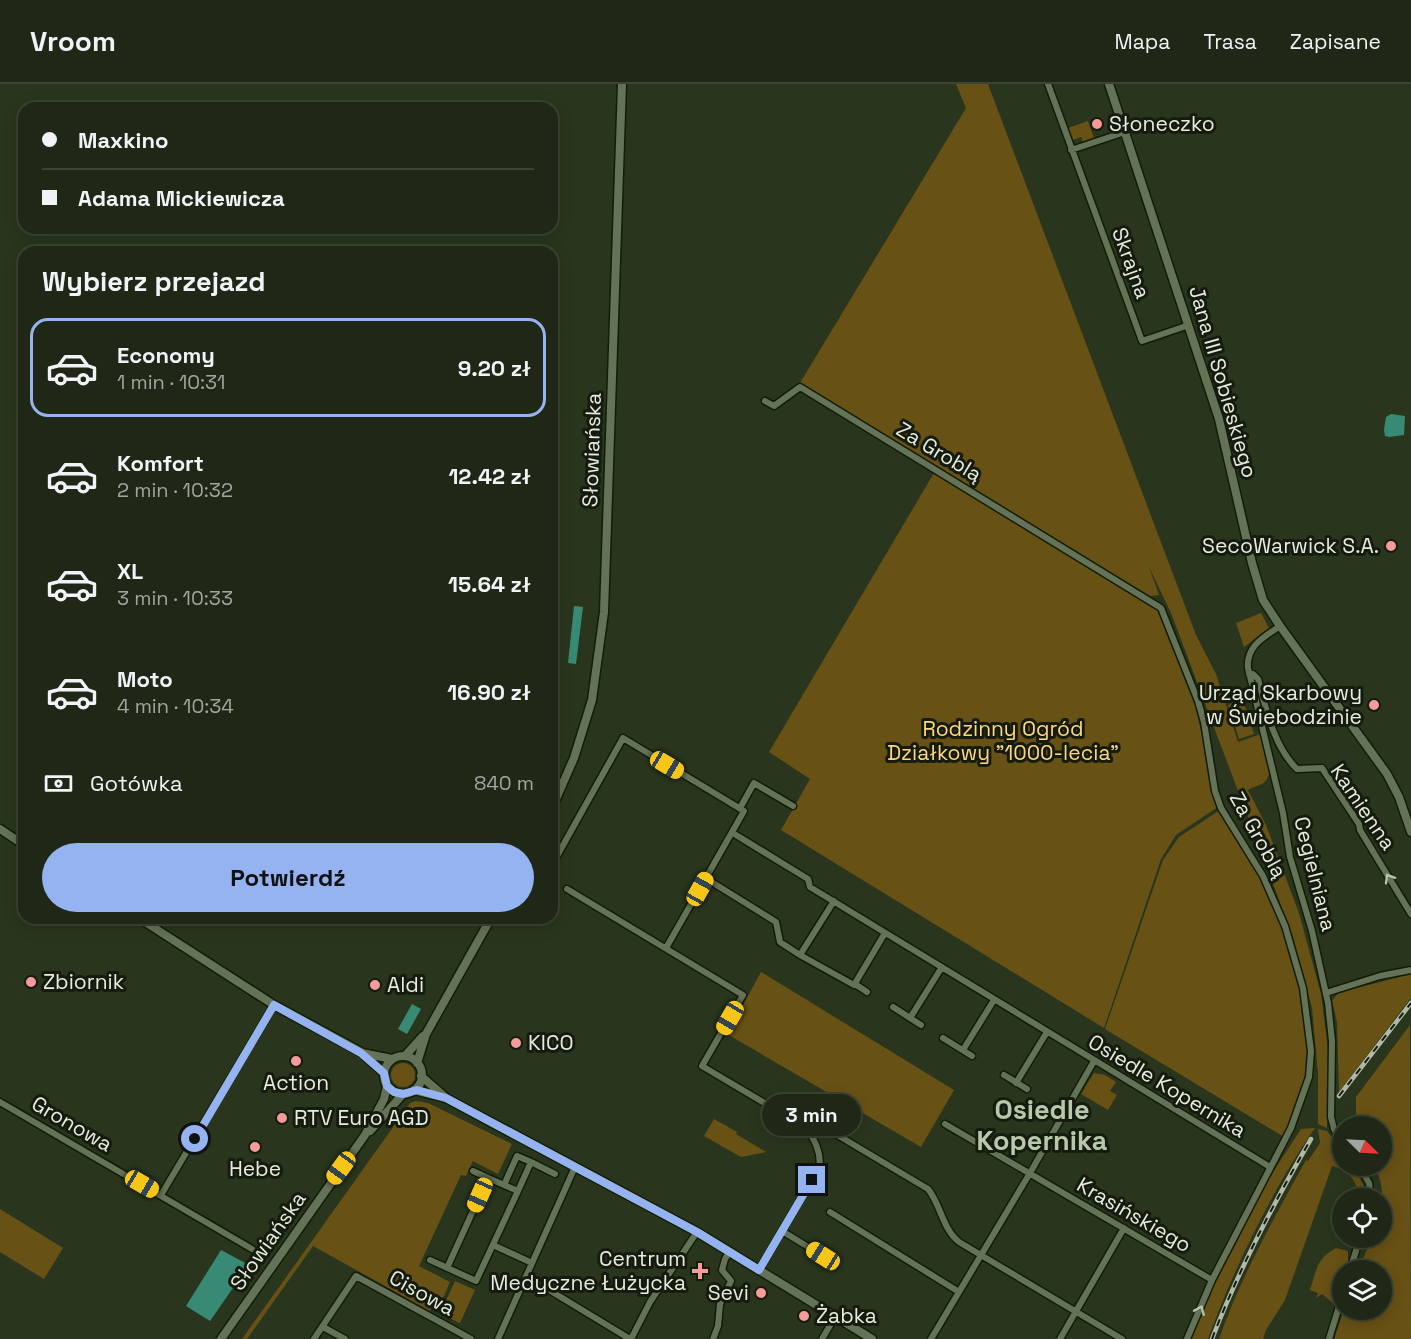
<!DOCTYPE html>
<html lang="pl">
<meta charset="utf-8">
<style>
body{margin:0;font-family:"Space Grotesk",sans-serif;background:#2c3423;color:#f1f3f6;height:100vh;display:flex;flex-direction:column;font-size:22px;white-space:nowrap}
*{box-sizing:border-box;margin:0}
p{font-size:20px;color:#a1a6a1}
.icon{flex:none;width:33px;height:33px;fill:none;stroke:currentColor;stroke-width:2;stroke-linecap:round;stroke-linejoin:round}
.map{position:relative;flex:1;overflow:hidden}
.details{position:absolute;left:18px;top:162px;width:540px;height:678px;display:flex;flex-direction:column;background:#1f2816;border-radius:18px;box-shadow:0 3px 15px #0003,0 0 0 2px #3c4435}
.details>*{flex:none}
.guide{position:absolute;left:18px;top:18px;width:540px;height:132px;border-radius:18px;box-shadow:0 3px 15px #0003,0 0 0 2px #3c4435;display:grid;align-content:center;height:132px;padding:0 24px;background:#1f2816}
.needle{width:39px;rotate:114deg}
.fabs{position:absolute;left:1332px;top:1032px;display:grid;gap:12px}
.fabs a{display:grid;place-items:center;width:60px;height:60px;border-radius:50%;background:#1f2816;box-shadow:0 3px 15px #0003,0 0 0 2px #3c4435;font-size:30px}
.end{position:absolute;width:27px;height:27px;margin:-14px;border:8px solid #95b2f1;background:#111;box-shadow:0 0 0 3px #111}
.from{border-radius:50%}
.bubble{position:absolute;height:42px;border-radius:21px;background:#1f2816;box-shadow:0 3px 15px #0003,0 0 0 2px #3c4435;font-size:20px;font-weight:700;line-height:42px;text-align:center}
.car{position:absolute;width:18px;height:36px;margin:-18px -9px;border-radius:8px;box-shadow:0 0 4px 2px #0007;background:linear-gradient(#f5c518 24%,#345 0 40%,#f5c518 0 76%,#345 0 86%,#f5c518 0)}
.guide b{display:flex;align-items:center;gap:21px;height:57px;font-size:22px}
.guide b+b{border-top:2px solid #3c4435}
.guide i{width:15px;height:15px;background:#f1f3f6}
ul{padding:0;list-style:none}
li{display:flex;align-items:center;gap:18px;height:99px;margin:0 12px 9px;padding:0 12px;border:3px solid transparent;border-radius:18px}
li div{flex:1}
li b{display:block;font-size:22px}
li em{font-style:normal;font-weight:700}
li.current{border-color:#95b2f1}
li>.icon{width:54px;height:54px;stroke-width:1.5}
h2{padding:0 24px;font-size:27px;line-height:72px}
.pay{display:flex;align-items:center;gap:15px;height:66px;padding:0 24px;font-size:22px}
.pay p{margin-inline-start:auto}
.action{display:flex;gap:12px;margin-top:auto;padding:12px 24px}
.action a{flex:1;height:69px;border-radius:36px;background:#95b2f1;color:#111;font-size:24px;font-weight:700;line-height:69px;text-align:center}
header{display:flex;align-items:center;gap:36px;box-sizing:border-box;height:84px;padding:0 30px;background:#1f2816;border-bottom:2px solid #3c4435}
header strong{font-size:28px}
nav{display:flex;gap:33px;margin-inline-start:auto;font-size:21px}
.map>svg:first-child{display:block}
</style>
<header>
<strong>Vroom</strong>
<nav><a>Mapa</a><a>Trasa</a><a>Zapisane</a></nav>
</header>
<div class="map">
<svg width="1411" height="1255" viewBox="0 0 1411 1255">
<rect width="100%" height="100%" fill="#29361d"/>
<path fill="#685115" d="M956,0H988L1196,551L1216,590L1238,658L1261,650C1265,665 1278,689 1262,700C1258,702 1252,703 1248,706L1266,741L1299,829L1321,910L1328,965L1327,1044L1318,1040V989L1312,924L1293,853L1171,529L1149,483L1159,511L1150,512L800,299L966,24Z
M1088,37L1094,54L1083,59L1081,53L1073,56L1068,44Z
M934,389L1158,526L1172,556L1195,620L1218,723L1176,751L1161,775L1104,944L781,746L810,695L769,668Z
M1261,529L1269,544L1244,563L1236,539Z
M1243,616L1254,650L1239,655L1228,621Z
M1220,726L1262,793L1284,843L1301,904L1308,968V984L1284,1053L1105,945L1163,776L1179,753Z
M761,888L954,1006L921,1063L727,950Z
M1411,890V914L1339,1008L1337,938L1332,917L1338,909Z
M1410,941L1411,1255H1334L1344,1226H1382V1186H1358L1372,1154H1382C1382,1126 1386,1107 1375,1082H1382V1042H1356V1013Z
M391 991a12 12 0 1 1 24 0a12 12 0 1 1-24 0Z
M1094,989L1105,991L1116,998L1110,1007L1117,1011L1108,1026L1081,1010Z
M416,1017L428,1019L512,1060L498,1090L473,1077L466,1092L461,1091L419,1182L450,1198L438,1226L432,1223L430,1227L313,1162L247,1255H242L406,1025L410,1019Z
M714,1035L737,1048L736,1050L766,1068L741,1073L704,1052Z
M1315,1044C1273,1104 1233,1186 1208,1255H1190L1213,1204L1266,1099L1301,1045Z
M1318,1045L1327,1047L1342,1067V1082H1353L1363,1100L1366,1114H1358C1358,1096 1348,1086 1332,1082L1285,1216L1266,1246L1263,1255H1219C1241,1192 1274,1134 1306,1076L1308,1077L1320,1059Z
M0,1125L63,1164L44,1195L0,1168Z
M1336,1164L1348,1167V1177L1345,1186H1342V1194L1334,1220L1322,1210L1316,1214L1318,1209L1310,1206C1317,1185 1316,1175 1336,1164Z
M455,1197L475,1206L460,1239L440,1230Z"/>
<path fill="#388a75" d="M1391,330L1405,332L1404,351L1389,353L1385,352L1384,346L1386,333Z
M574,522L583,523L576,580L568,579Z
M412,920L421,925L407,950L398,945Z
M221,1166L249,1181L210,1237L186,1222Z"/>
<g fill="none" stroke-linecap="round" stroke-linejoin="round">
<defs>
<path id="street" d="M1048,0L1142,257L1189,241
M1071,66L1125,48
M765,317L774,322L800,303L1161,524L1198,617L1204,638L1215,707L1221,724L1263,792L1285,842L1303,904L1311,967L1309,993L1291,1044L1212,1196L1187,1255
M1280,542C1264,553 1246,562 1248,584L1283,729L1290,773L1312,847L1328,919L1332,957L1331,1033L1334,1045L1342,1059
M1249,590H1253L1258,595C1266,625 1274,663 1297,685L1322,684L1359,740L1360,746L1411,830
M740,724L754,699L793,722
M736,751L808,795L810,803L1270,1083
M552,781L623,654L744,727L666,864
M710,797L776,838L780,858L800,871
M567,805L743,911L702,982L805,1043C814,1053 822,1070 819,1084L759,1186
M834,817L800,871L854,901L885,849
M855,900L867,908
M1326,909L1380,892L1411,886
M893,923L921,941
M910,934L942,883
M943,954L972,972
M963,966L994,916
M1004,991L1027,1005
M1016,999L1047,948
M0,1018L252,1165
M945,1040L1212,1196
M833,1047L834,1049L928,1105C941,1121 942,1144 959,1158L1122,1255
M531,1078L555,1090
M1359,1082L1369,1099L1371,1114
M473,1087L488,1094
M504,1101L517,1072L531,1078L518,1107
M161,1111L274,921
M830,1128L959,1208
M782,1147L823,1172
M493,1161L532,1179
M430,1176L476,1197L518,1107L488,1094L447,1184
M1350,1186L1360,1154
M526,1192L630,1255
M323,1243L345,1255
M314,1255L356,1192L471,1255
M498,1255L575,1083
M631,1255L650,1218L697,1148
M713,1255L718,1242L720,1220L731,1197L722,1186L725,1175L730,1167
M822,1255L835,1233
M931,1255L1030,1089L1094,977
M1060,1255L1124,1144
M1329,1255L1342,1213"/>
<path id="secondary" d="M1109,0L1219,335L1252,479L1263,516L1280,542L1387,690L1399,713L1411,748
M552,724L574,674L592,616L604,528L622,0
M0,745L24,761
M139,834L274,921L361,968L384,989
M362,969L392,975
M405,972L423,952
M384 991a19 19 0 1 1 38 0a19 19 0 1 1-38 0Z
M417,979L426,950L491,834
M421,992L445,1013
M414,1006L446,1014L697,1148L872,1255
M370,1047L403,1010
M221,1255L365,1051L384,1015L387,1002"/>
</defs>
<use href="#street" stroke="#121d06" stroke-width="9"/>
<use href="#secondary" stroke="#121d06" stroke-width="11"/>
<use href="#street" stroke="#647257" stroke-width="6"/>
<use href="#secondary" stroke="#647257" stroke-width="8"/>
<defs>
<path id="rail" d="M1339,1012L1411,919
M1212,1255C1239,1185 1273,1120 1311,1055"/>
</defs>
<use href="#rail" stroke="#b0baa7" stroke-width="4.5"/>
<use href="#rail" stroke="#161b10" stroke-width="2" stroke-dasharray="7" stroke-linecap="butt"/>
</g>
<defs><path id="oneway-chevron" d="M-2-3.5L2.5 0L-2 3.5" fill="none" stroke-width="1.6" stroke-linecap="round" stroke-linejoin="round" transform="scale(1.5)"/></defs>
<g stroke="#b8c2ae">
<use href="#oneway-chevron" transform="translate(1389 794) rotate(-121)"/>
<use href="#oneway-chevron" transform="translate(1200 1226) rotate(-67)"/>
</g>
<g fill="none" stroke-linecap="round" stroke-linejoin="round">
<path stroke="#95b2f1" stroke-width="8" d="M195,1055L274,921L361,969L384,989L387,1002L394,1008L403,1010L417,1006L446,1014L697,1148L759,1186L812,1096"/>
</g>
<g fill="#f59b98" stroke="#161b10" stroke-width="2">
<circle cx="1097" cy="40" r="6"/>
<circle cx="1391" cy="462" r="6"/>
<circle cx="1374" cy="621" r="6"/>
<circle cx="31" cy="898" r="6"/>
<circle cx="375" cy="901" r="6"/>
<circle cx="516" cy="959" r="6"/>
<circle cx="296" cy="977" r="6"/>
<circle cx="282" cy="1034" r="6"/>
<circle cx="255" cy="1063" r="6"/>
<path d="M697 1178h6v6h6v6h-6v6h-6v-6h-6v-6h6z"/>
<circle cx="761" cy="1209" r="6"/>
<circle cx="804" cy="1232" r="6"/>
</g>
<g text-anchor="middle" stroke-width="6" stroke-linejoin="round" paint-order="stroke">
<g font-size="21" fill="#e5eddd" stroke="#161b10" text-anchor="start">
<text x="1109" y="47">Słoneczko</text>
<text x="1379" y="469" text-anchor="end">SecoWarwick S.A.</text>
<text x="1362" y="616" text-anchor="end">Urząd Skarbowy<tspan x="1362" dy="24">w Świebodzinie</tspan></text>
<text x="43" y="905">Zbiornik</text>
<text x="387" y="908">Aldi</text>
<text x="528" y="966">KICO</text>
<text x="296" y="1006" text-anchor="middle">Action</text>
<text x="294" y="1041">RTV Euro AGD</text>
<text x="255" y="1092" text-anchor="middle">Hebe</text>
<text x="686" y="1182" text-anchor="end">Centrum<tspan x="686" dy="24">Medyczne Łużycka</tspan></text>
<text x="749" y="1216" text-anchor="end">Sevi</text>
<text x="816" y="1239">Żabka</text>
</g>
<g font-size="21" fill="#e5eddd" stroke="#161b10">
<text transform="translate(1131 179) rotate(70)" y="7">Skrajna</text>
<text transform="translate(1223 298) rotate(74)" y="7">Jana III Sobieskiego</text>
<text transform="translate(592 366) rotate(-88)" y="7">Słowiańska</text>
<text transform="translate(939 368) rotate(31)" y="7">Za Groblą</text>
<text transform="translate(1363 723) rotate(56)" y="7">Kamienna</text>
<text transform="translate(1258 751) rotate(61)" y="7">Za Groblą</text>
<text transform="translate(1315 790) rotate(76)" y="7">Cegielniana</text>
<text transform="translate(1167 1002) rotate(31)" y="7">Osiedle Kopernika</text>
<text transform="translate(72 1040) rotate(30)" y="7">Gronowa</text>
<text transform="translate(1134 1131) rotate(30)" y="7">Krasińskiego</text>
<text transform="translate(268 1157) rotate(-55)" y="7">Słowiańska</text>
<text transform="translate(422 1209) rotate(29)" y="7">Cisowa</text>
</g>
<g font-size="21" fill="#fed77e" stroke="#161b10">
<text x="1003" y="652">Rodzinny Ogród<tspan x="1003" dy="24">Działkowy "1000-lecia"</tspan></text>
</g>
<g font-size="27" font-weight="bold" fill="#b8c8aa" stroke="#161b10">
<text x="1042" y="1035">Osiedle<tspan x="1042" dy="31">Kopernika</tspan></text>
</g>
</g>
</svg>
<div class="fabs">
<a><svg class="needle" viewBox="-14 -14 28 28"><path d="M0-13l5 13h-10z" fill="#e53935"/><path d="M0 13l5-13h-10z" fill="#a1a6a1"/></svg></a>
<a><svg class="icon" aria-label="locate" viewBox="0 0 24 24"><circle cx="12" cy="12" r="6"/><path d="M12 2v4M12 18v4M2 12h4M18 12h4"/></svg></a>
<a><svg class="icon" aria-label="layers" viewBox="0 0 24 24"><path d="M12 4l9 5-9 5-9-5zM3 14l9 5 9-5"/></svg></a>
</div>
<i class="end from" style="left:195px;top:1055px"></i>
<i class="end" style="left:812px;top:1096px"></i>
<div class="bubble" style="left:762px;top:1010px;width:99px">3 min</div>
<i class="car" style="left:667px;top:681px;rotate:121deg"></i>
<i class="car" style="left:700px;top:805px;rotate:29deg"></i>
<i class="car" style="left:730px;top:934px;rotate:210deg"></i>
<i class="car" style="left:341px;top:1084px;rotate:216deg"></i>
<i class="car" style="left:142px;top:1100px;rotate:120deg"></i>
<i class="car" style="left:480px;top:1111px;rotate:204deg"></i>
<i class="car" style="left:823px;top:1172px;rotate:302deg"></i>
<div class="guide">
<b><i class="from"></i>Maxkino</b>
<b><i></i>Adama Mickiewicza</b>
</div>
<section class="details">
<h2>Wybierz przejazd</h2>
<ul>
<li class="current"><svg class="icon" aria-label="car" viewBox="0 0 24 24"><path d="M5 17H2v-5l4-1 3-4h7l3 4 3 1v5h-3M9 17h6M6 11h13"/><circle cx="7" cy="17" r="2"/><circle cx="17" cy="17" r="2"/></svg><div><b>Economy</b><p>1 min · 10:31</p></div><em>9.20 zł</em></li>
<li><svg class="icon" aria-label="car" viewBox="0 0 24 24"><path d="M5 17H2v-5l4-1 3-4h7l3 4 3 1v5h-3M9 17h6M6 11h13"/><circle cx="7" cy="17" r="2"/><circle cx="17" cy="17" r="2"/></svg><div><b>Komfort</b><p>2 min · 10:32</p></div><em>12.42 zł</em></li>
<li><svg class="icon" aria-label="car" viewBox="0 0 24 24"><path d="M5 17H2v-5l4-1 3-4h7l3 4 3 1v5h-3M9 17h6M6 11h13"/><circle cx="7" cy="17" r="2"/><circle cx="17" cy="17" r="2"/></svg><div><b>XL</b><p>3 min · 10:33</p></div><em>15.64 zł</em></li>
<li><svg class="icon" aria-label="car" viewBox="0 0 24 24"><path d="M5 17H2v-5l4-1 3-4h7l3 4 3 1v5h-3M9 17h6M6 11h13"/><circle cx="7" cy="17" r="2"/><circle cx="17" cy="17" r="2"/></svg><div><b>Moto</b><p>4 min · 10:34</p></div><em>16.90 zł</em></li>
</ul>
<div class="pay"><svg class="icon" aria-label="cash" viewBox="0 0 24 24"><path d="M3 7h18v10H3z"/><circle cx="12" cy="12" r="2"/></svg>Gotówka<p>840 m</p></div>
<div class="action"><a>Potwierdź</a></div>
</section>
</div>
